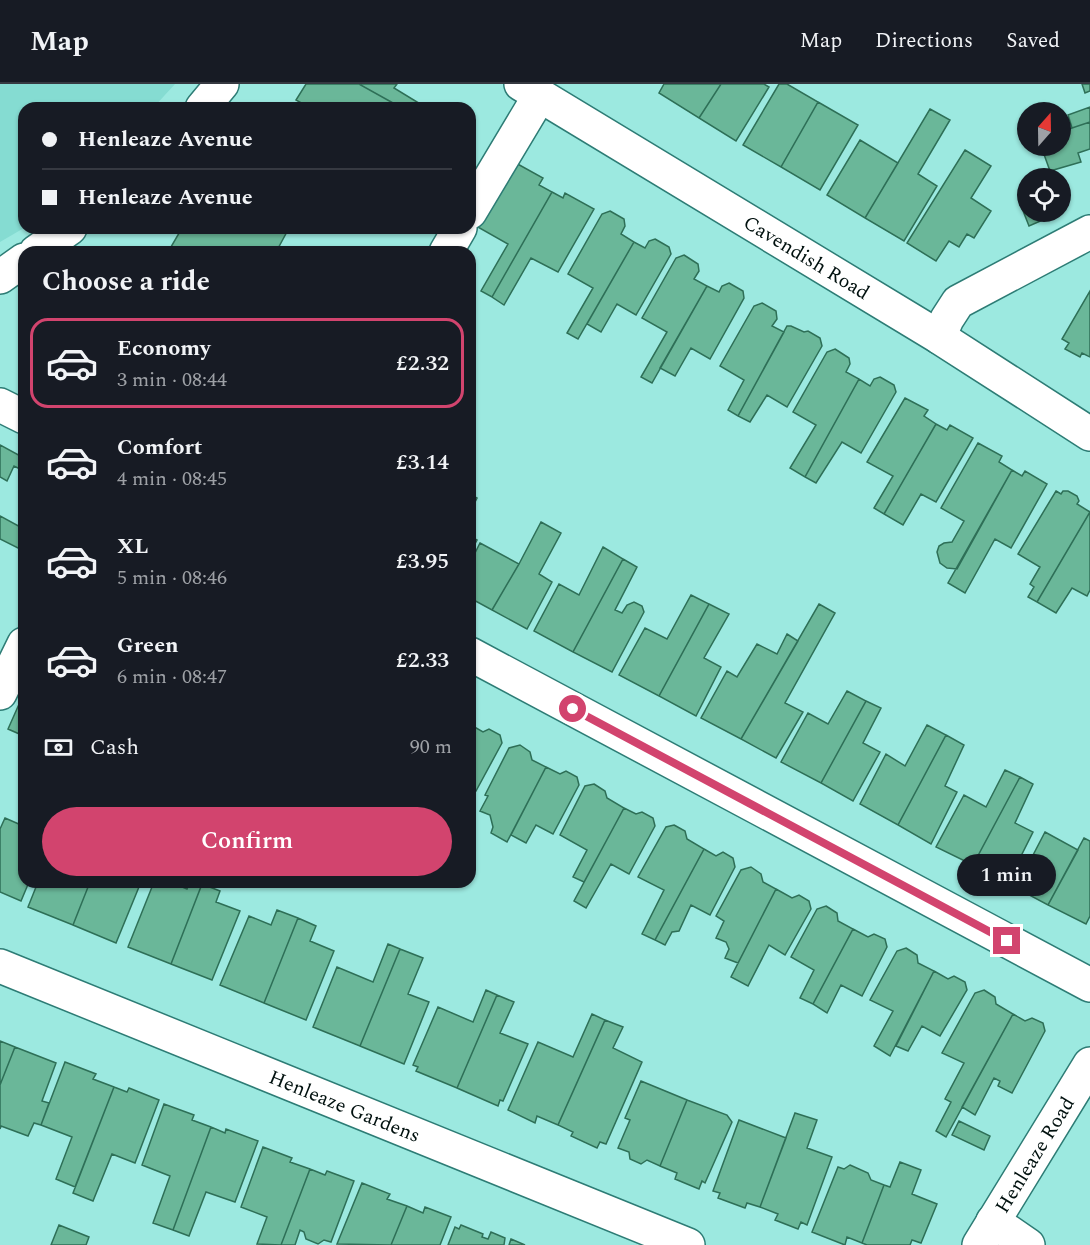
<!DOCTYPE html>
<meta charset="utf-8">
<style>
body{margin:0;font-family:Spectral,serif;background:#20242c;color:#f1f3f6;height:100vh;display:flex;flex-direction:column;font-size:22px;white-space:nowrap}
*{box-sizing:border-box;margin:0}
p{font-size:20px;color:#9ea1a6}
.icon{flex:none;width:33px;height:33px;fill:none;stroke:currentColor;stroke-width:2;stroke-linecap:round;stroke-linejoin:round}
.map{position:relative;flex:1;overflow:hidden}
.sheet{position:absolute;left:18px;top:162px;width:458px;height:642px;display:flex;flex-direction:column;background:#171b24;border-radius:18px;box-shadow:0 2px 4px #0004}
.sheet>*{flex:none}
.hud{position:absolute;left:18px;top:18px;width:458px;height:132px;border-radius:18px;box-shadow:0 2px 4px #0004;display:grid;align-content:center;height:132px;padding:0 24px;background:#171b24}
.needle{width:39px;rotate:20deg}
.tools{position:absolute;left:1017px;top:18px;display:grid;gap:12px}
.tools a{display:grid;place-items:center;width:54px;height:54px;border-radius:50%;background:#171b24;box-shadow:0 2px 4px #0004;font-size:30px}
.end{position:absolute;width:27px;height:27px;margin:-14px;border:8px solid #d2446e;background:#fff;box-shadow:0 0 0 3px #fff}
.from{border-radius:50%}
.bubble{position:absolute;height:42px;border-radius:21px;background:#171b24;box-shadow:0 2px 4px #0004;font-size:20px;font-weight:600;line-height:42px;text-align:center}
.hud b{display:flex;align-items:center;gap:21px;height:57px;font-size:22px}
.hud b+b{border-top:2px solid #363941}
.hud i{width:15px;height:15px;background:#f1f3f6}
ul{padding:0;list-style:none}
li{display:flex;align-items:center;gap:18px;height:90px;margin:0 12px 9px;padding:0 12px;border:3px solid transparent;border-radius:18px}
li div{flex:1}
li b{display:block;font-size:22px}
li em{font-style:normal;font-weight:600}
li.selected{border-color:#d2446e}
li>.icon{width:54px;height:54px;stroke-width:1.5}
h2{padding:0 24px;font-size:27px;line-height:72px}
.pay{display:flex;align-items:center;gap:15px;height:66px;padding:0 24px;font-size:22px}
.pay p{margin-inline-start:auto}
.primary-button{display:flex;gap:12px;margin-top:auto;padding:12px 24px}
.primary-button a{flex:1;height:69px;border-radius:36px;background:#d2446e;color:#fff;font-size:24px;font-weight:600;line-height:69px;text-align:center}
header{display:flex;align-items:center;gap:36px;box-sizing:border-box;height:84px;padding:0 30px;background:#171b24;border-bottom:2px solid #363941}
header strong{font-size:28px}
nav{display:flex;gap:33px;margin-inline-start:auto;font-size:21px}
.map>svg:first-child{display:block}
</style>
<header>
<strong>Map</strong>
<nav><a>Map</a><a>Directions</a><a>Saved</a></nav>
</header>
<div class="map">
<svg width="1090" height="1161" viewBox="0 0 1090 1161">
<rect width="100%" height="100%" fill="#9ce9e0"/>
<path fill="#85dcd2" d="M0,0H175L153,24H24V144L0,158Z"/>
<path fill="#6ab799" stroke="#2e6f57" stroke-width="1.5" d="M306,0H359L402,24H310L296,16Z
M359,0H397L394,4L422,21L420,24H402Z
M664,0H721L699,34L659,9Z
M721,0H764L769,3L736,57L699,34Z
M779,0H787L818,18L781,83L743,61Z
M1082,0H1090V7L1085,9Z
M818,18L858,41L820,106L781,83Z
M1090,23V38L1072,44L1068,31Z
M930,25L950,36L918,90L937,102L904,157L865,134Z
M1090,38V65L1078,69L1081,78L1050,87L1041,62H1060V48Z
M860,56L898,79L865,134L827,111Z
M965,66L991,82L971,114L991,127L974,154L967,150L959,163L949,157L936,177L907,159Z
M514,78L543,94L539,101L552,108L492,213L481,207L508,160L476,142Z
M552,108L563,114L565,109L594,125L558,188L531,174L504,221L492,213Z
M1028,115V128H1061L1029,142L1020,119Z
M610,127L624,135L625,142L621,150L634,158L578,255L567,249L593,204L568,190L602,130Z
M182,144H289L276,168H168Z
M655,155L669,163L671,170L636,231L617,220L601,248L587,240L634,158L645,164L649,157Z
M684,171L698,180L699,187L694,195L707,202L652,299L641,293L667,248L642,234L676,174Z
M729,199L743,207L744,214L710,275L691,264L675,292L660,284L707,202L719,208L722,202Z
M1090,207V273L1082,269L1080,273L1065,265L1069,259L1062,255Z
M762,219L776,227L777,235L772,242L784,248L738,332L728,326L744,296L720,282L754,222Z
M787,242H791L804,248L808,247L820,254L822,262L787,323L767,311L750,338L738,332Z
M835,265L849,274L850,280L846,288L859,295L805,393L790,384L816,341L793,328L827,268Z
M880,293L894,301L896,308L861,369L842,358L816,399L805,393L859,295L870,302L874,295Z
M905,314L928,326L924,332L936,340L884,430L874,424L893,392L867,378Z
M936,340L947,346L950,341L973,354L936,418L921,410L903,441L884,430Z
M978,359L1002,372L999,378L1012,386L957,485L947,484L940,479L937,468L939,462L944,459L952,458L964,437L941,424Z
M0,361L24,374V387L14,382L7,397L0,393Z
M1012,386L1022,392L1025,387L1047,400L1011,464L995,455L965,509L948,499Z
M1056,407L1061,410L1063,407H1068L1077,412L1079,417L1077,420L1090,428L1037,518L1028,513L1034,503L1030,500L1040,483L1018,470Z
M470,410L477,414L470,428Z
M1090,428V506L1087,512L1072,504L1056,529L1037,518Z
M0,432L24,445V457L20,465L0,455Z
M541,438L561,449L539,490L552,498L527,545L492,526L519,480Z
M470,452L477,456L470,469Z
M480,459L519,480L492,526L470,514V479Z
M603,463L623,475L573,568L534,547L559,500L579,511Z
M623,475L637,483L615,526L622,529L627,521L634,518L642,522L644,528L612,588L573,568Z
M691,511L709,520L659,612L619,591L645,544L667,555Z
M709,520L729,530L704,574L721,583L696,632L659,612Z
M819,520L835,529L785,619L803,628L776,674L741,655Z
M787,550L798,557L741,655L701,634L727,587L737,593L757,560L777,570Z
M847,607L866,617L821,699L781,678L808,629L828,640Z
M866,617L881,624L863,659L880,668L853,717L821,699Z
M20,618L24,620V652L8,645Z
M471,641L483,648L489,645L500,651L502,659L476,707L470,703Z
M927,641L946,651L898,741L860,720L886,670L905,682Z
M946,651L964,661L945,702L957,708L931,760L898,741Z
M520,661L530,668L532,676L546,683L507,758L491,749L493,743L490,731L480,727L488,712L485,711L509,664Z
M546,683L560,690L566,687L577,693L579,701L553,750L536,741L526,759L511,751Z
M1005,686L1020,693L973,781L936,763L964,711L986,723Z
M1020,693L1033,700L1015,739L1033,748L1007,800L973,781Z
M594,700L605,707L607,714L624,724L584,798L573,793L587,766L560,751L585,702Z
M624,724L636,730L642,728L653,734L655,742L629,790L611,780L586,824L574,817Z
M5,734L21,741L24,736V798H29L21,817L0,808V745Z
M674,741L685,747L687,755L704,765L655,856L642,850L664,806L638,793L666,743Z
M1045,748L1078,766L1048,821L1016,804Z
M1084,754L1090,757V832L1086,840L1048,821Z
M704,765L716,772L723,768L733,774L735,783L710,831L691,821L679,847L672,848L665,861L655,856Z
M751,783L761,790L763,798L776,805L738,879L725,874L729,865L726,858L716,854L724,837L716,832L741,786Z
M38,798H90L73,841L28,823Z
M90,798H141L116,859L73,841Z
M154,798H170L187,805L190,798L202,800L171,880L128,863Z
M202,800L220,807L216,818L240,827L212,896L171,880Z
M776,805L792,814L799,811L809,817L811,825L785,871L769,861L748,902L731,893Z
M826,822L837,829L838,837L853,845L813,920L800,914L814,886L791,873L817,825Z
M277,826L298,834L264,919L220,901L249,832L271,841Z
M298,834L316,842L310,857L334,867L306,936L264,919Z
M853,845L868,853L874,850L885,855L887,863L862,912L841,901L827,929L813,920Z
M388,860L400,865L360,962L313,943L337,883L373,898Z
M906,864L917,871L918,879L934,887L890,972L874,962L893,927L870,916L897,867Z
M400,865L423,874L408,910L429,918L404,980L360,962Z
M934,887L948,895L954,892L965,898L967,906L940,952L922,942L908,967L896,962Z
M486,906L497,911L457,1004L416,987L418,983L413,981L438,923L473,938Z
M984,906L995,913L996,920L1013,930L946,1053L936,1047L951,1018L945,1015L964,979L942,969L975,909Z
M497,911L514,918L500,949L528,960L503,1017L500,1016L498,1022L457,1004Z
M592,930L605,936L558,1041L537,1032L535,1039L508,1026L538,958L573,973Z
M1013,930L1025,937L1032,934L1043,939L1045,947L1012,1009L998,1002L1000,997L994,994L975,1031L962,1023Z
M605,936L623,943L613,964L642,978L606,1060L600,1058L597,1064L571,1052L573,1048L558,1041Z
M0,957L15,963L0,1001Z
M15,963L56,979L42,1017L49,1019L41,1041L34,1039L28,1052L1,1042L0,1045V1001Z
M65,978L96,990L93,995L114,1003L75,1103L56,1095L72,1053L41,1041Z
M641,997L687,1016L660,1082L647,1076L641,1080L630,1075L629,1068L618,1064L630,1036L625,1034Z
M114,1003L127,1008L129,1004L159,1016L135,1079L112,1070L93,1117L73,1109Z
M687,1016L727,1031L732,1038L705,1099L702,1097L699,1105L675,1095L677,1089L660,1082Z
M164,1020L194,1031L192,1036L211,1043L173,1146L153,1139L170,1092L142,1081Z
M795,1029L817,1036L807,1064L832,1073L807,1141L801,1138L798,1145L775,1136L778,1130L760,1123Z
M739,1036L786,1054L760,1123L747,1119L745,1124L718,1114L720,1109L713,1107Z
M959,1037L990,1052L984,1066L952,1051Z
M211,1043L225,1049L226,1045L258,1057L235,1118L206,1108L189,1152L173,1146Z
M263,1063L292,1074L290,1078L310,1085L281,1161L257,1160L267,1133L241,1123Z
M900,1078L921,1086L912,1110L937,1120L921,1159L912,1156L910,1161H867L862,1159L884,1101L890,1103Z
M850,1081L868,1089L871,1096L884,1101L862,1159L847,1153L845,1161L812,1148L838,1083L844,1085Z
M310,1085L325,1091L327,1087L354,1097L331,1158L324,1156L318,1160L306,1155L304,1148L300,1146L295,1161H281Z
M362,1099L390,1110L387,1115L407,1122L391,1161L337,1160Z
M407,1122L423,1129L425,1123L451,1133L440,1161H391Z
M59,1141L89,1153L86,1161H51Z
M461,1141L483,1150L482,1153L488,1155L491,1148L505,1154L504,1161H448L455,1143L459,1145Z
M511,1155L525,1161H509Z"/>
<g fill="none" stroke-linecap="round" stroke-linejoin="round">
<defs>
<g id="minor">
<path id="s1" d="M521,0L939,253L1090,350"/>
<path d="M470,128L540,11"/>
<path d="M446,168L460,144"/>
<path d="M939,253L947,235L958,218L1090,148"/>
<path d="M0,321L24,333"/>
<path d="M470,570L1090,901"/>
<path d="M0,609L24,560"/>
<path id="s2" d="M0,882L688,1161"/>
<path d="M993,1137L1028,1161"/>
</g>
<g id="major">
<path d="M202,24L222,0"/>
<path d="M36,168L70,144"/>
<path d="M0,193L24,176"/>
<path id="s3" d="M979,1161L1090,980"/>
</g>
</defs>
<use href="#minor" stroke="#2d7c75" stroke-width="36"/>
<use href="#major" stroke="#2d7c75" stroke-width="36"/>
<use href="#minor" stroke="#fff" stroke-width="33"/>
<use href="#major" stroke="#fff" stroke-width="33"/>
</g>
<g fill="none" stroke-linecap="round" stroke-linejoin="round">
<path stroke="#d2446e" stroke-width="8" d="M573,625L1007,857"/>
</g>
<g text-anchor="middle" stroke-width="4.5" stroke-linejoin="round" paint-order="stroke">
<g font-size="20" fill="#00100e" stroke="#9ce9e0">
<text dy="7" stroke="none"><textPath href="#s1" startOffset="334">Cavendish Road</textPath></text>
<text dy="7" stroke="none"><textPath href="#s2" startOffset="372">Henleaze Gardens</textPath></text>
<text dy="7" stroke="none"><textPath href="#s3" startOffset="106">Henleaze Road</textPath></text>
</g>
</g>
</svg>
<div class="tools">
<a><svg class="needle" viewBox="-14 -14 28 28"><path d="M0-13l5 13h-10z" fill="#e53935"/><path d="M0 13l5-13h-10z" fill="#9ea1a6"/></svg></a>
<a><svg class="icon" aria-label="locate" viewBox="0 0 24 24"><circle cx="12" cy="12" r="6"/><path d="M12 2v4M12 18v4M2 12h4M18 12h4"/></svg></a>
</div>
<i class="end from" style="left:573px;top:625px"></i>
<i class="end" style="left:1007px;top:857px"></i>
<div class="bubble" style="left:957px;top:770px;width:99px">1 min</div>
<div class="hud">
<b><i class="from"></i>Henleaze Avenue</b>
<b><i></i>Henleaze Avenue</b>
</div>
<section class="sheet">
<h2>Choose a ride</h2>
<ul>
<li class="selected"><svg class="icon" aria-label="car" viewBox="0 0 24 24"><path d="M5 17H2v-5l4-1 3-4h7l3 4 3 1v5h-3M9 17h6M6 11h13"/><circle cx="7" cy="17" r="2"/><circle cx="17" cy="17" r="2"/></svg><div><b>Economy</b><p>3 min · 08:44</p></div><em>£2.32</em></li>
<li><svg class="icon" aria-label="car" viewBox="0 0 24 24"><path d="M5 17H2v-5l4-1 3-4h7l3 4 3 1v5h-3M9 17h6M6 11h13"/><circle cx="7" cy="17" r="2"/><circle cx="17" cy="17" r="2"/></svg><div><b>Comfort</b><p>4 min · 08:45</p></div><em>£3.14</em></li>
<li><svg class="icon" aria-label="car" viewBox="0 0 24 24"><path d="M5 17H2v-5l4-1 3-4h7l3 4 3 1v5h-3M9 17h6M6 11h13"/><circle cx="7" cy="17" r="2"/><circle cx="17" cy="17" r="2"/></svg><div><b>XL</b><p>5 min · 08:46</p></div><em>£3.95</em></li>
<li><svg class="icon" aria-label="car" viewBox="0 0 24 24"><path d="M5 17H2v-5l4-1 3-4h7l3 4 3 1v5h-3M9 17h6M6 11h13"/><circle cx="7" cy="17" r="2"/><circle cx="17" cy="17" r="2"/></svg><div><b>Green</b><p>6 min · 08:47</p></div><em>£2.33</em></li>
</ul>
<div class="pay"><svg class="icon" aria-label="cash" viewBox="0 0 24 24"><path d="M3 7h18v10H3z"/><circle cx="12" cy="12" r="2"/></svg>Cash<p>90 m</p></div>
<div class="primary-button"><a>Confirm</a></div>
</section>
</div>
